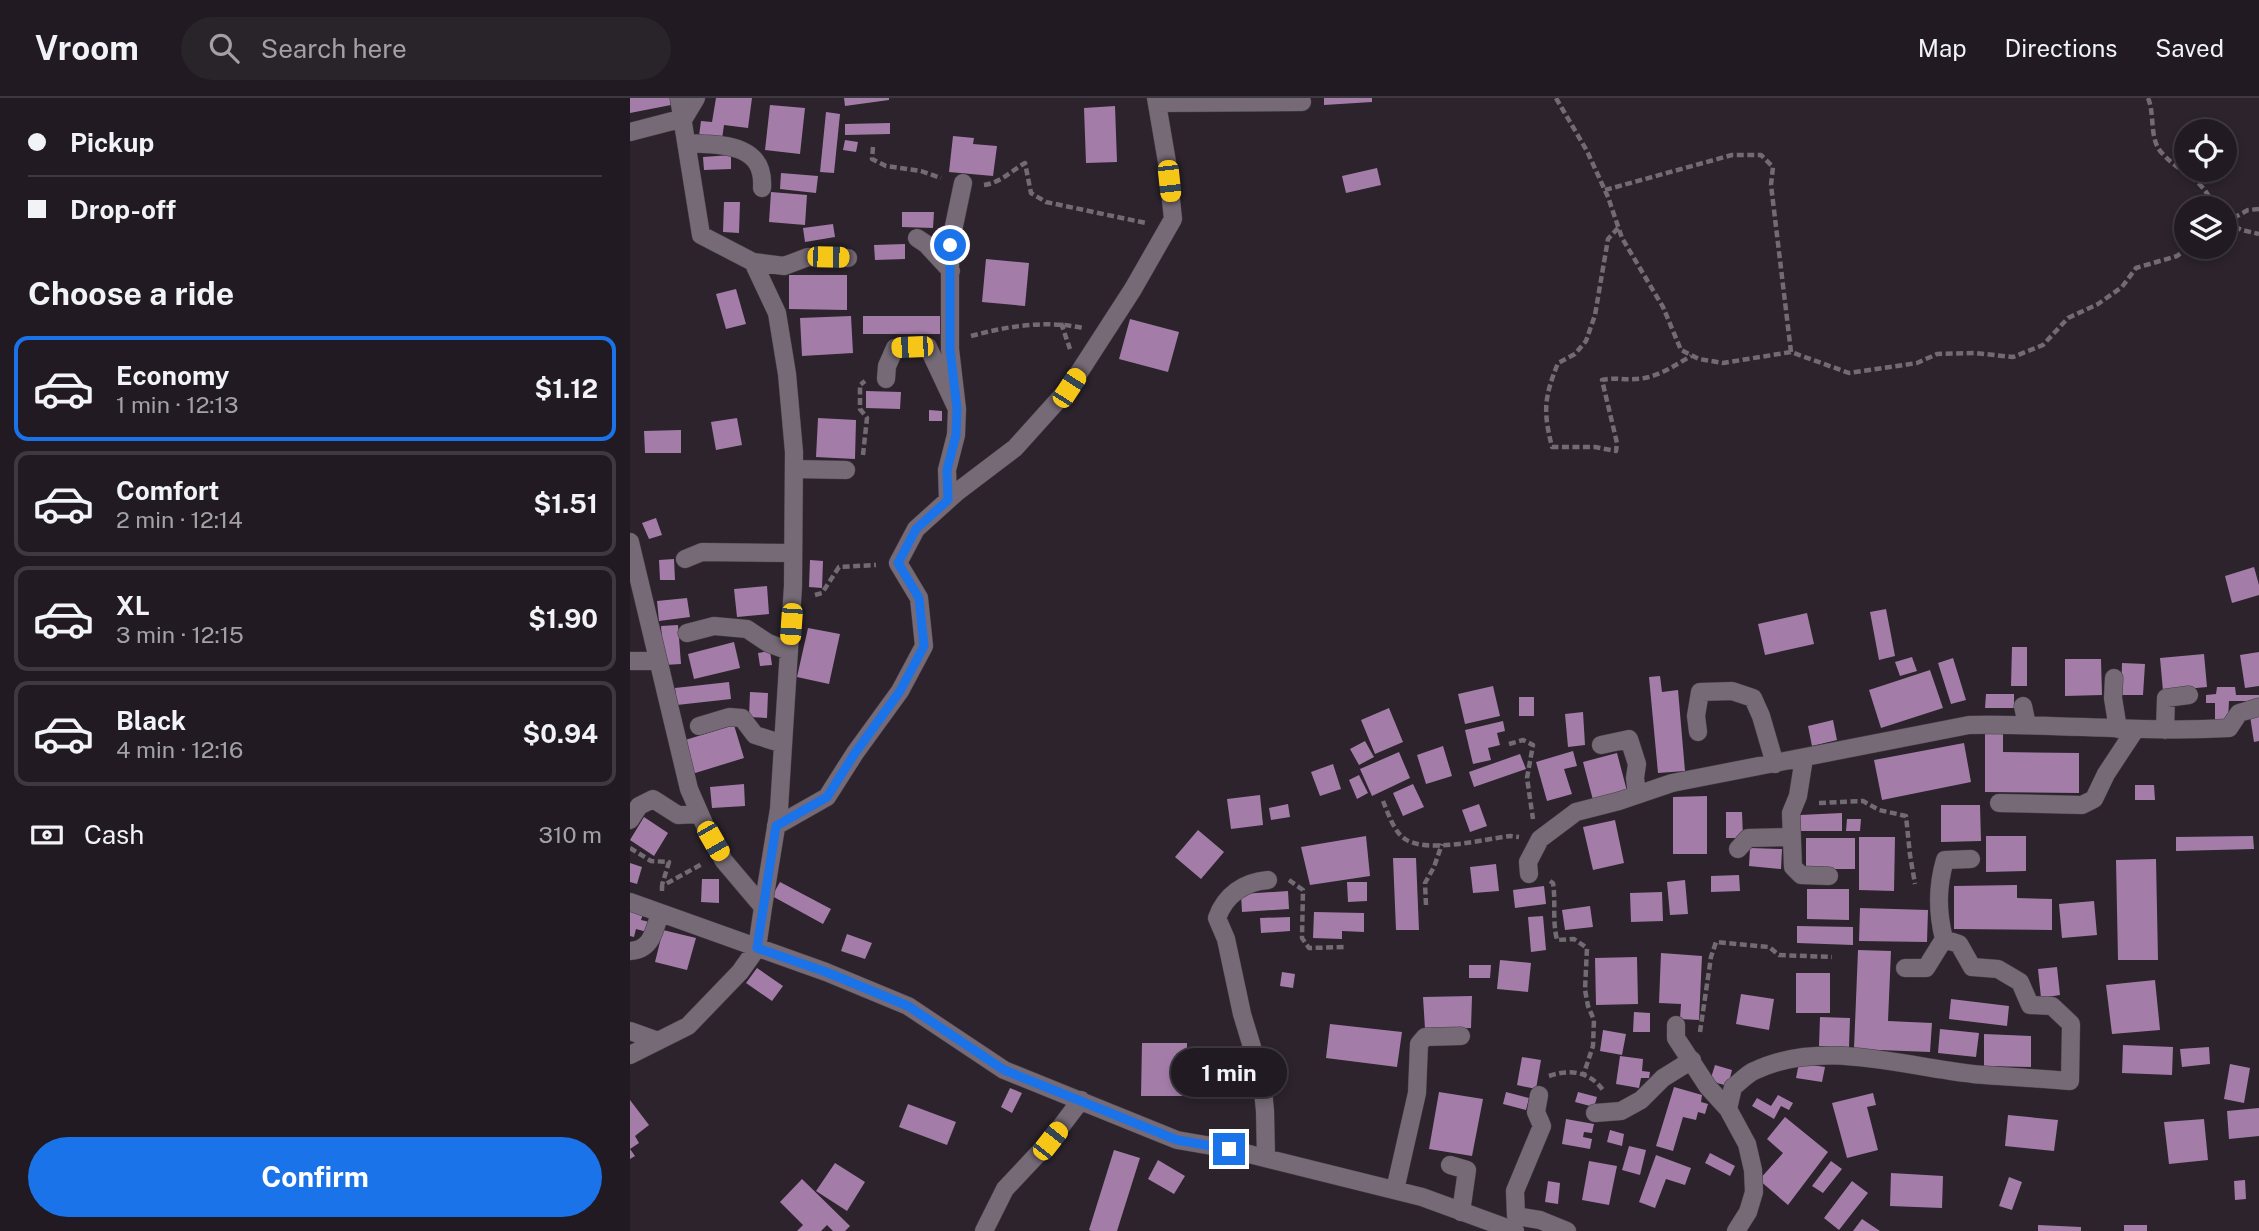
<!DOCTYPE html>
<meta charset="utf-8">
<style>
body{margin:0;font-family:"Public Sans",sans-serif;background:#29232a;color:#f1f3f6;height:100vh;display:flex;flex-direction:column;font-size:26px;white-space:nowrap}
*{box-sizing:border-box;margin:0}
p{font-size:23px;color:#a2a1a5}
.icon{flex:none;width:38px;height:38px;fill:none;stroke:currentColor;stroke-width:2;stroke-linecap:round;stroke-linejoin:round}
.map{position:relative;flex:1;overflow:hidden}
.sheet{display:flex;flex-direction:column;background:#211a22;width:630px}
.sheet>*{flex:none}
.hud{display:grid;align-content:center;height:154px;padding:0 28px;background:#211a22}
.fabs{position:absolute;left:1544px;top:21px;display:grid;gap:14px}
.fabs a{display:grid;place-items:center;width:63px;height:63px;border-radius:50%;background:#211a22;box-shadow:0 4px 10px #0003,0 0 0 2px #3e3840;font-size:35px}
.end{position:absolute;width:32px;height:32px;margin:-16px;border:9px solid #1a73e8;background:#fff;box-shadow:0 0 0 4px #fff}
.from{border-radius:50%}
.bubble{position:absolute;height:49px;border-radius:24px;background:#211a22;box-shadow:0 4px 10px #0003,0 0 0 2px #3e3840;font-size:23px;font-weight:700;line-height:49px;text-align:center}
.car{position:absolute;width:21px;height:42px;margin:-21px -10px;border-radius:9px;box-shadow:0 0 5px 2px #0007;background:linear-gradient(#f5c518 24%,#345 0 40%,#f5c518 0 76%,#345 0 86%,#f5c518 0)}
.hud b{display:flex;align-items:center;gap:24px;height:66px;font-size:26px}
.hud b+b{border-top:2px solid #3e3840}
.hud i{width:18px;height:18px;background:#f1f3f6}
ul{padding:0;list-style:none}
li{display:flex;align-items:center;gap:21px;height:105px;margin:0 14px 10px;padding:0 14px;border:4px solid #3e3840;border-radius:14px}
li div{flex:1}
li b{display:block;font-size:26px}
li em{font-style:normal;font-weight:700}
li.on{border-color:#1a73e8}
li>.icon{width:63px;height:63px;stroke-width:1.5}
h2{padding:0 28px;font-size:32px;line-height:84px}
.pay{display:flex;align-items:center;gap:18px;height:77px;padding:0 28px;font-size:26px}
.pay p{margin-inline-start:auto}
.button{display:flex;gap:14px;margin-top:auto;padding:14px 28px}
.button a{flex:1;height:80px;border-radius:42px;background:#1a73e8;color:#fff;font-size:28px;font-weight:700;line-height:80px;text-align:center}
header{display:flex;align-items:center;gap:42px;box-sizing:border-box;height:98px;padding:0 35px;background:#211a22;border-bottom:2px solid #3e3840}
header strong{font-size:33px}
nav{display:flex;gap:38px;margin-inline-start:auto;font-size:24px}
.search{width:490px;height:63px;background:#29232a;display:flex;align-items:center;gap:18px;box-sizing:border-box;padding:0 24px;border-radius:38px;color:#a2a1a5;font-size:26px}
main{display:flex;flex:1;min-height:0}
.map>svg:first-child{display:block}
</style>
<header>
<strong>Vroom</strong>
<div class="search"><svg class="icon" aria-label="search" viewBox="0 0 24 24"><circle cx="10" cy="10" r="6"/><path d="M15 15l6 6"/></svg>Search here</div>
<nav><a>Map</a><a>Directions</a><a>Saved</a></nav>
</header>
<main>
<section class="sheet">
<div class="hud">
<b><i class="from"></i>Pickup</b>
<b><i></i>Drop-off</b>
</div>
<h2>Choose a ride</h2>
<ul>
<li class="on"><svg class="icon" aria-label="car" viewBox="0 0 24 24"><path d="M5 17H2v-5l4-1 3-4h7l3 4 3 1v5h-3M9 17h6M6 11h13"/><circle cx="7" cy="17" r="2"/><circle cx="17" cy="17" r="2"/></svg><div><b>Economy</b><p>1 min · 12:13</p></div><em>$1.12</em></li>
<li><svg class="icon" aria-label="car" viewBox="0 0 24 24"><path d="M5 17H2v-5l4-1 3-4h7l3 4 3 1v5h-3M9 17h6M6 11h13"/><circle cx="7" cy="17" r="2"/><circle cx="17" cy="17" r="2"/></svg><div><b>Comfort</b><p>2 min · 12:14</p></div><em>$1.51</em></li>
<li><svg class="icon" aria-label="car" viewBox="0 0 24 24"><path d="M5 17H2v-5l4-1 3-4h7l3 4 3 1v5h-3M9 17h6M6 11h13"/><circle cx="7" cy="17" r="2"/><circle cx="17" cy="17" r="2"/></svg><div><b>XL</b><p>3 min · 12:15</p></div><em>$1.90</em></li>
<li><svg class="icon" aria-label="car" viewBox="0 0 24 24"><path d="M5 17H2v-5l4-1 3-4h7l3 4 3 1v5h-3M9 17h6M6 11h13"/><circle cx="7" cy="17" r="2"/><circle cx="17" cy="17" r="2"/></svg><div><b>Black</b><p>4 min · 12:16</p></div><em>$0.94</em></li>
</ul>
<div class="pay"><svg class="icon" aria-label="cash" viewBox="0 0 24 24"><path d="M3 7h18v10H3z"/><circle cx="12" cy="12" r="2"/></svg>Cash<p>310 m</p></div>
<div class="button"><a>Confirm</a></div>
</section>
<div class="map">
<svg width="1629" height="1133" viewBox="0 0 1629 1133">
<rect width="100%" height="100%" fill="#2c232d"/>
<path fill="#a37da8" d="M0,0H40L41,7L0,15Z
M86,0H122L118,30L94,27L92,41L69,38L71,23L82,24Z
M214,0H259V2L215,8Z
M694,0H742V4L694,7Z
M140,7L175,10L170,56L135,52Z
M485,8L487,64L456,65L454,10Z
M196,14L210,16L204,75L190,74Z
M260,25V36L215,37V26Z
M323,38L344,40L343,46L367,48L363,78L319,74Z
M215,42L228,44L226,54L213,52Z
M101,57V71L74,72L73,59Z
M747,70L751,87L716,95L712,78Z
M151,75L188,78L186,95L150,91Z
M141,94L177,97L175,127L139,124Z
M94,104H110L109,135L93,134Z
M272,114H304L303,130L272,129Z
M203,126L205,139L175,144L173,130Z
M275,146V161L245,162L244,147Z
M356,161L399,165L395,208L352,204Z
M159,177H217V212L159,211Z
M106,191L116,226L96,231L86,196Z
M221,218L223,255L172,258L170,220Z
M233,218H310V236H233Z
M500,221L549,234L538,274L489,261Z
M236,293L271,294L270,311L236,310Z
M299,312L312,313V323H299Z
M107,320L112,347L86,352L81,324Z
M188,320L226,322L225,361L186,359Z
M51,332V355H15L14,333Z
M26,420L32,437L19,441L12,425Z
M44,461L45,482H30L29,462Z
M180,462L193,463L192,490L179,489Z
M1624,469L1629,487V497L1602,505L1595,478Z
M137,488L139,516L107,519L104,491Z
M57,500L60,519L29,523L27,503Z
M1256,511L1265,558L1249,562L1240,514Z
M1177,515L1184,546L1135,557L1128,526Z
M48,527L51,566L34,567L31,528Z
M178,530L210,536L199,586L167,579Z
M104,544L110,570L64,581L58,556Z
M1382,549H1397V588H1381Z
M140,553L142,567L130,568L128,555Z
M1629,554V588L1615,590L1610,557Z
M1574,556L1577,589L1533,593L1530,560Z
M1282,559L1287,573L1270,578L1265,564Z
M1323,560L1336,602L1321,606L1308,565Z
M1435,561H1471L1472,597L1435,598Z
M1492,565L1515,566L1513,597H1491Z
M1300,572L1313,610L1251,630L1239,592Z
M1030,578L1032,594L1048,592L1055,673L1028,675L1019,579Z
M99,584L101,601L47,607L45,590Z
M863,588L870,618L835,626L828,596Z
M1587,589H1605L1606,597H1629V603H1599L1598,622L1585,621V605H1576V597L1586,596Z
M120,594L138,595L137,620L119,619Z
M1356,596H1384V610H1355Z
M889,599H904V618H889Z
M759,610L773,644L745,656L731,622Z
M953,614L955,647L938,649L935,616Z
M1629,616V643L1624,644L1620,618Z
M1203,622L1207,642L1182,648L1178,628Z
M873,623L875,633L867,635L870,647L858,650L861,662L843,666L835,632Z
M104,627L114,660L62,676L52,643Z
M1355,636H1373V654L1449,655V695L1355,694Z
M735,643L744,659L729,667L720,651Z
M1334,645L1341,684L1252,702L1244,662Z
M813,648L822,678L796,686L787,657Z
M943,653L947,668L934,671L942,696L917,703L906,664Z
M769,654L780,680L742,698L730,671Z
M987,655L997,693L963,702L953,664Z
M890,656L896,671L844,689L839,674Z
M703,666L711,691L690,698L681,674Z
M729,677L738,695L727,701L719,682Z
M114,686L115,708L82,710L80,689Z
M783,686L794,709L773,718L763,695Z
M1505,687H1524L1525,702H1505Z
M630,697L633,727L601,731L597,701Z
M1077,698V756H1043V699Z
M658,706L660,719L641,722L639,710Z
M849,706L857,728L840,734L832,712Z
M1311,707H1350L1351,743L1311,744Z
M1096,714H1112L1113,740H1096Z
M1212,715V733H1169L1170,717Z
M14,719L38,735L24,758L0,742Z
M1217,721H1231L1230,733H1216Z
M985,722L994,765L963,772L953,729Z
M568,732L594,754L571,781L545,759Z
M736,738L740,778L680,787L671,749Z
M1356,738H1396V773L1356,774Z
M1623,738L1624,751L1546,753V739Z
M1229,739H1265L1264,793L1229,792Z
M1176,740H1225V771H1176Z
M1120,750L1152,751L1151,771L1119,768Z
M763,760H786L789,832H766Z
M1526,761L1528,862H1488L1486,762Z
M0,765L12,769L7,786L0,784Z
M866,766L869,793L843,795L840,769Z
M1109,777L1110,793L1081,794V778Z
M72,781H89V805L71,804Z
M1055,782L1058,816L1040,817L1037,784Z
M150,784L201,811L193,826L142,798Z
M717,784H737V803L718,804Z
M1387,787V800L1422,801V832L1324,831V788Z
M914,788L916,806L885,810L883,792Z
M1177,791H1219V822L1177,821Z
M658,793L659,811L612,814L611,796Z
M1032,794L1033,823L1001,824L1000,795Z
M1464,803L1467,837L1432,840L1429,806Z
M960,808L963,829L935,832L932,812Z
M1230,810L1298,812L1297,844L1229,843Z
M0,812L13,816L11,822L20,824L17,834L6,831L4,839L0,838Z
M684,814L734,815V834L712,833V841L683,840Z
M913,818L916,852L901,854L898,819Z
M660,819V833L631,835L630,820Z
M1167,828L1223,829V847L1167,845Z
M33,832L66,840L57,872L25,864Z
M217,836L242,845L235,861L211,853Z
M1228,852L1261,853L1258,923L1302,925L1300,954L1224,951Z
M1031,855L1072,858L1069,922L1050,921L1051,906L1029,905Z
M1007,859L1008,906L966,907L965,860Z
M870,862L901,865L898,894L867,891Z
M839,867H861L860,880H839Z
M1427,869L1430,897L1411,900L1408,871Z
M127,870L153,888L142,903L116,885Z
M652,874L665,876L663,890L650,888Z
M1166,875H1200V915H1166Z
M1525,882L1530,932L1482,936L1476,887Z
M1111,896L1144,901L1139,932L1106,926Z
M842,898L841,930L795,931L793,899Z
M1321,901L1379,908L1377,928L1319,921Z
M1004,914L1020,915V934H1003Z
M1190,919L1220,920L1219,949L1189,948Z
M700,926L772,934L767,969L696,960Z
M1310,931L1349,935L1346,959L1308,955Z
M973,932L996,936L992,957L970,953Z
M1354,936L1401,938V969L1354,968Z
M512,945H557V998H511Z
M1493,947L1543,949L1542,977L1492,975Z
M1579,949L1580,966L1552,969L1550,951Z
M990,958L1013,961L1012,973L1020,974L1019,980H1011L1009,990L986,986Z
M892,959L911,962L906,991L887,987Z
M1169,965L1195,969L1192,984L1166,980Z
M1600,966L1620,970L1614,1005L1594,1001Z
M1085,967L1102,972L1098,988L1080,983Z
M1044,989L1072,997L1071,1004L1078,1006L1075,1016L1068,1014L1066,1022L1053,1019L1043,1053L1026,1048Z
M380,990L392,995L382,1015L371,1009Z
M809,994L853,1001L842,1058L799,1051Z
M876,994L899,1000L896,1012L873,1006Z
M948,994L967,999L964,1009L945,1004Z
M1243,995L1246,1007L1237,1009L1248,1052L1217,1060L1202,1005Z
M1148,997L1163,1005L1159,1012L1151,1008L1144,1021L1122,1008L1127,1000L1141,1008Z
M0,1002L19,1027L5,1038L9,1045L0,1051L5,1058L0,1061Z
M278,1006L326,1024L317,1047L269,1029Z
M1629,1010V1038L1599,1041L1597,1013Z
M1378,1017L1428,1022L1424,1053L1375,1048Z
M1155,1019L1198,1054L1158,1107L1129,1082L1153,1055L1137,1041Z
M936,1021L964,1026L962,1035L954,1034L953,1039L962,1041L960,1051L932,1046Z
M1574,1021L1578,1062L1539,1066L1534,1024Z
M980,1032L994,1036L992,1048L977,1044Z
M999,1048L1016,1052L1010,1077L992,1072Z
M484,1052L510,1060L487,1133H461L459,1132Z
M1080,1055L1105,1068L1100,1078L1075,1065Z
M1026,1057L1061,1070L1055,1087L1036,1081L1025,1110L1009,1104Z
M528,1062L555,1078L544,1096L518,1081Z
M959,1063L987,1068L979,1107L952,1102Z
M1201,1063L1212,1071L1193,1095L1182,1088Z
M205,1065L235,1084L217,1113L186,1093Z
M1261,1075L1313,1078L1312,1110L1260,1108Z
M1379,1079L1392,1084L1382,1112L1369,1108Z
M172,1081L220,1128L215,1133H203L197,1127L191,1133H167L173,1127L150,1104Z
M1615,1082L1616,1101L1605,1102L1604,1083Z
M918,1083L930,1085L928,1106L915,1104Z
M1222,1083L1238,1095L1209,1132L1194,1120Z
M1232,1121L1250,1133H1223Z
M1408,1127L1451,1129V1133H1408Z
M1494,1127H1517V1133H1494Z"/>
<g fill="none" stroke-linecap="round" stroke-linejoin="round">
<defs>
<path id="street" d="M49,0L71,137L123,164L147,215L157,276L164,354L163,488L149,711L133,809
M527,5L672,4
M0,34L54,20L66,0
M58,45C92,47 135,45 132,90
M287,140L296,146L321,173
M123,164L154,168L178,159L218,160
M256,281L257,268L265,250L298,249L327,311L326,337L317,372L318,402
M327,311L320,251V147L333,85
M164,371L216,372
M0,444L59,691L76,730L94,763L133,809L127,850L110,874L58,928L0,957
M55,461L72,454L163,455
M57,535L84,528L117,531L138,545L159,553
M0,563H28
M1484,580L1483,600L1488,631
M1393,608L1397,627
M69,628L99,619L112,620L125,637L153,646
M1535,632L1536,600L1559,597
M1068,634L1066,618L1070,594L1102,593L1123,600L1131,618L1145,666
M971,647L999,641L1007,666L1005,680L1007,697
M1174,660L1168,698L1161,715L1163,769L1171,777L1199,778
M1369,705L1452,707L1464,701L1476,676L1505,632
M0,722L9,708L23,701L48,717L69,716
M146,728L197,699L225,655L270,593L294,548L289,500L268,465L286,431L327,394L385,350L439,290L503,191L543,121L537,64L526,0
M1108,751L1118,740L1162,739
M899,776L898,764L910,741L946,714L989,703L1042,685L1339,627C1425,625 1512,635 1599,630L1609,615L1629,609
M0,804L196,874L278,908L374,972L547,1042L599,1051L792,1099L885,1133
M0,853C22,852 24,833 30,815
M1275,870H1296L1314,841
M1046,927V940L1078,989L1098,1011L1117,1046L1123,1072L1124,1094L1118,1114L1106,1133
M0,933L28,943
M909,997L906,1014L912,1028L885,1093L886,1118L910,1122L937,1133
M1098,1011L1103,989C1110,984 1117,976 1124,973C1192,940 1274,969 1343,976C1375,979 1408,980 1440,983L1441,926L1422,908L1400,907L1390,884L1368,871L1342,869L1329,846L1314,841C1307,813 1307,789 1315,762L1341,761
M965,1015L991,1013L1011,1002L1033,980L1062,962
M636,1060L635,1013L632,982L612,916L596,841L587,820C595,797 614,784 638,782
M820,1067L837,1072L831,1114
M765,1092L787,995L789,946L795,939L831,938
M354,1133L375,1091L420,1043L451,1002"/>
</defs>
<use href="#street" stroke="#463f47" stroke-width="19"/>
<path stroke="#736b74" stroke-width="4.5" stroke-dasharray="7 3.5" stroke-linecap="butt" d="M926,0L957,53L978,99L992,140L1033,209L1051,252L1069,261L1093,265L1161,254L1219,275L1287,265L1307,256L1345,255L1383,259L1413,247L1438,220L1468,206L1492,189L1506,170L1547,158L1559,149
M1518,0C1525,16 1519,40 1531,54C1552,78 1570,76 1585,110
M243,49L242,61L256,68L291,73L311,80
M354,87C370,85 381,73 395,65L401,95L416,104L516,125
M975,92L1102,57H1131L1143,69L1141,87L1161,254
M1595,124L1612,132L1629,136
M1594,125L1618,112L1629,111
M988,130L978,141L965,217L956,243L945,256L928,265C914,300 913,313 922,349H965L986,353L987,345L972,282C984,279 993,282 1005,281C1025,281 1044,268 1061,258
M431,225L440,251
M341,238C378,228 416,222 453,230
M233,357L237,320L230,311V287L235,283
M185,497L192,495L209,469L246,467
M879,646L893,642L903,647L897,680L903,721
M753,703C758,715 764,734 775,741C797,756 854,741 880,738L889,739
M1189,705L1233,703L1249,712L1276,718L1280,757L1285,786
M0,750L21,763L39,764L32,787
M659,782L673,792L672,840L679,850L716,849
M920,783L923,785C926,805 922,821 927,842L944,841L957,850L955,892L958,908L964,922L963,948L954,975
M32,793V788L72,766
M796,807L795,785L804,769L812,746
M1070,934L1081,859L1086,844L1139,849L1149,857L1202,859
M919,978C940,971 959,973 973,992"/>
<use href="#street" stroke="#756a76" stroke-width="18"/>
</g>
<g fill="none" stroke-linecap="round" stroke-linejoin="round">
<path stroke="#1a73e8" stroke-width="9" d="M320,147V251L327,311L326,337L317,372L318,402L286,431L268,465L289,500L294,548L270,593L225,655L197,699L146,728L127,850L196,874L278,908L374,972L547,1042L599,1051"/>
</g>
</svg>
<div class="fabs">
<a><svg class="icon" aria-label="locate" viewBox="0 0 24 24"><circle cx="12" cy="12" r="6"/><path d="M12 2v4M12 18v4M2 12h4M18 12h4"/></svg></a>
<a><svg class="icon" aria-label="layers" viewBox="0 0 24 24"><path d="M12 4l9 5-9 5-9-5zM3 14l9 5 9-5"/></svg></a>
</div>
<i class="end from" style="left:320px;top:147px"></i>
<i class="end" style="left:599px;top:1051px"></i>
<div class="bubble" style="left:541px;top:950px;width:116px">1 min</div>
<i class="car" style="left:539px;top:83px;rotate:174deg"></i>
<i class="car" style="left:198px;top:159px;rotate:91deg"></i>
<i class="car" style="left:282px;top:249px;rotate:268deg"></i>
<i class="car" style="left:439px;top:290px;rotate:33deg"></i>
<i class="car" style="left:161px;top:526px;rotate:184deg"></i>
<i class="car" style="left:83px;top:743px;rotate:150deg"></i>
<i class="car" style="left:420px;top:1043px;rotate:38deg"></i>
</div>
</main>
